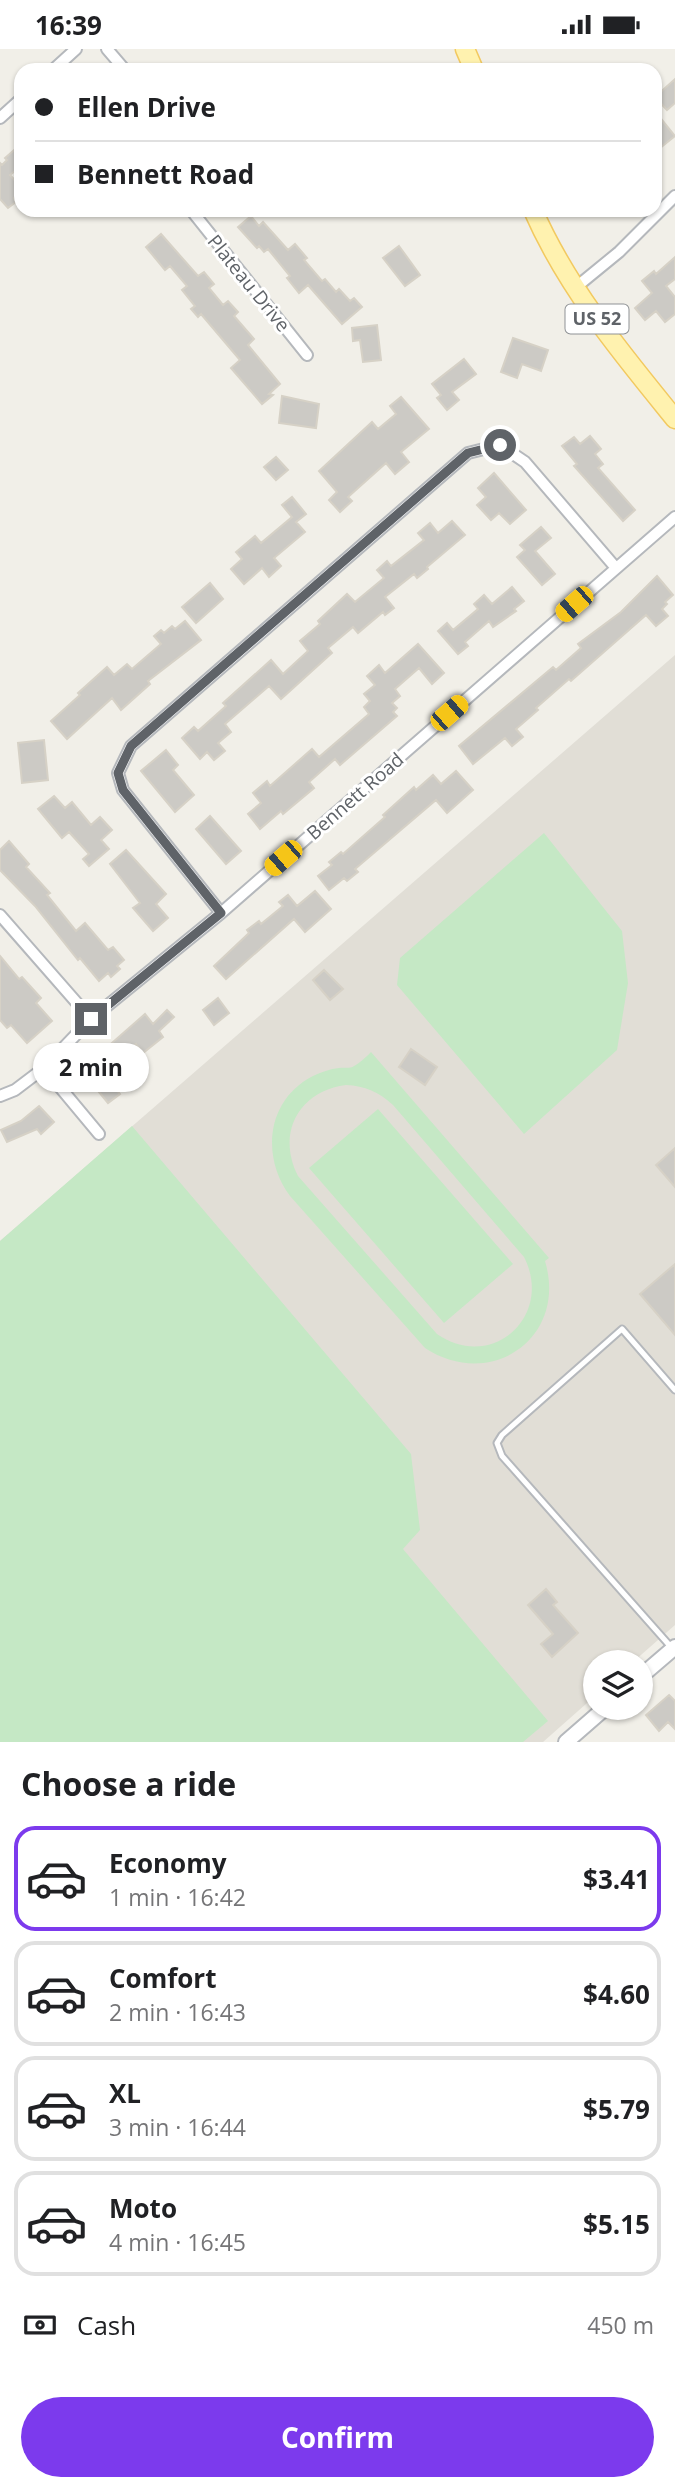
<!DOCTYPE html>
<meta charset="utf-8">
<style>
body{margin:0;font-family:"Open Sans",sans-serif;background:#f2f2f2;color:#202124;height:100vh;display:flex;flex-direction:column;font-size:26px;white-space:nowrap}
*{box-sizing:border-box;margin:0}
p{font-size:23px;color:#757577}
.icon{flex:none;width:38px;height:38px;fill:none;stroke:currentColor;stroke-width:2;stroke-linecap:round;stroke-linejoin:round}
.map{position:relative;height:1693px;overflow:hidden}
.sheet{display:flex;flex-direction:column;background:#fff;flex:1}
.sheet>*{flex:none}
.banner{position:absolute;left:14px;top:14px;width:648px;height:154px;border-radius:21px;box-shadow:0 2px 5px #0004;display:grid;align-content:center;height:154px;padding:0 21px;background:#fff}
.buttons{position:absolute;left:583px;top:1601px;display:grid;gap:14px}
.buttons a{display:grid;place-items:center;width:70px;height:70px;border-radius:50%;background:#fff;box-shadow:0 2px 5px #0004;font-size:35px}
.end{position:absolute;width:32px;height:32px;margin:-16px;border:9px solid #5f6368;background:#fff;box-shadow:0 0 0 4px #fff}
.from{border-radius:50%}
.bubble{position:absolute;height:49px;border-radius:24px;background:#fff;box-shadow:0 2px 5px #0004;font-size:23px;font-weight:700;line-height:49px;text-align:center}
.car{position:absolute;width:21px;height:42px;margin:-21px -10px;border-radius:9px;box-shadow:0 0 5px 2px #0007;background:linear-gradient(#f5c518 24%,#345 0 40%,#f5c518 0 76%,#345 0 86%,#f5c518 0)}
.banner b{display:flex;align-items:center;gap:24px;height:66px;font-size:26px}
.banner b+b{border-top:2px solid #e0e0e0}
.banner i{width:18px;height:18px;background:#202124}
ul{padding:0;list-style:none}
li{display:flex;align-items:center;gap:21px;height:105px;margin:0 14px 10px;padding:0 7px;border:4px solid #e0e0e0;border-radius:21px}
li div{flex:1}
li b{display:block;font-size:26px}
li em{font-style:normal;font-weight:700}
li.on{border-color:#7c3aed}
li>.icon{width:63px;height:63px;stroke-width:1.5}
h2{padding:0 21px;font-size:32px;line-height:84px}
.pay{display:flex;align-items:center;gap:18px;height:77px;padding:0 21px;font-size:26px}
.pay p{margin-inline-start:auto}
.primary-button{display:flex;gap:14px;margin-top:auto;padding:14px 21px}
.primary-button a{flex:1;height:80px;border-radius:42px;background:#7c3aed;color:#fff;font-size:28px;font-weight:700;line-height:80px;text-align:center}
.status{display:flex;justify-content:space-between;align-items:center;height:49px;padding:0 35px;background:#fff;direction:ltr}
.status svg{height:19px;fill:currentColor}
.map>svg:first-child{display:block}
</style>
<div class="status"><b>16:39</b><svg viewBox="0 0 49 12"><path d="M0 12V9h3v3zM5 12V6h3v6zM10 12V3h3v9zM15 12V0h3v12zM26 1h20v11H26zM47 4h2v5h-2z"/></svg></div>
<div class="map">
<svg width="675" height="1693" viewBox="0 0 675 1693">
<rect width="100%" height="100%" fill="#f1efe8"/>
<path fill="#e1ded6" d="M675,606V1576L633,1613L595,1614V1647L543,1693H0V1192Z"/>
<path fill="#c5e8c5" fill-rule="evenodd" d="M544,784L622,882L628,934L617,1001L524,1085L397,936L400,909Z
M371,1003L549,1209L545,1212C568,1289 491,1342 425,1299L290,1147C261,1108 266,1051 313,1027C321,1023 330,1020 339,1019C344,1018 350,1020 354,1017C360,1014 366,1008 371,1003ZM346,1036C365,1037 379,1043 393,1056L524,1208C554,1267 492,1323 437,1285L298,1127C276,1084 299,1042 346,1036Z
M378,1060L513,1215L444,1274L309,1119Z
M132,1077L411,1405L420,1481L403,1500L548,1672L523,1693H0V1192Z"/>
<path fill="#cccac5" stroke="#d6d1c6" stroke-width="2" d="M675,30V54L667,61L655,48Z
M662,71L675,87L654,104V77Z
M21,95V117L10,126L21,138V143L14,149L16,153L8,159L0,150V114L2,116L7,111L5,109Z
M251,167L259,177L263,173L288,201L295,195L307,209L304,211L322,232L325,230L336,243L339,240L350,252L354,249L362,258L342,275L308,236L299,244L287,229L290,227L268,200L264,203L259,197L257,199L238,178Z
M161,185L198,227L204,223L214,235L209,239L223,256L228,252L238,263L234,267L254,290L248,296L280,335L269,345L273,346L262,355L231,319L240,311L201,265L198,268L191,260L195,257L182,241L187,237L170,217L165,221L146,198Z
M399,197L420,226L405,237L383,209Z
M675,208V230L666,237L675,248V265L665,273L656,262L645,271L635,259L652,244L642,232L654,222L656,225Z
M377,276L381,311L363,313L360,291L353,292L352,279Z
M513,289L548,301L541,322L522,315L517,329L501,323Z
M464,310L476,325L452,343L459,351L447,361L437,349L441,346L432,335Z
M282,347L319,355L316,379L279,374Z
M401,348L429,380L401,403L409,413L395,425L386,414L348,448L352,452L340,463L329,451L337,443L319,422L372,373L378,380L396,365L390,357Z
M590,387L601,400L595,405L603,415L598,419L635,461L623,472L574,417L577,415L562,397L574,388L580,395Z
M276,408L288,421L276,431L264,418Z
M494,424L526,461L510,475L499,464L491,471L477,456L486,448L478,439Z
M292,448L306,465L296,473L305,483L274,509L281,517L269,528L262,519L244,535L231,520L242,510L236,503L255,487L261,494L292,468L282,456Z
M452,472L465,486L427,518L428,520L417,529L414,525L385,548L394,559L385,566L383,563L358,584L353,578L328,599L332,604L281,650L269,637L225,675L231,683L218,694L225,702L214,711L207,703L200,710L182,689L194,678L198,682L226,657L223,654L271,611L283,625L308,602L300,592L320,575L318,572L347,545L355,553L384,529L377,521L387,512L391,517L424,491L418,484L430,474L438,484Z
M541,478L551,489L535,502L555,525L542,536L517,508L525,501L520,496Z
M657,527L673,546L665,553L667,555L662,560L668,567L656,577L646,566L571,632L569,630L536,659L538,661L516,680L523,688L512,697L505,689L473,715L459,697L553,618L556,621L581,599L578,595L621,563Z
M210,534L223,550L196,574L182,558Z
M512,538L524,552L514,560L516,562L493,578L489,572L465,593L468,597L458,605L438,582L447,574L453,581L478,560L474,555L484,546L492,555Z
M185,572L201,591L148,632L150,635L121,661L112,649L67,690L51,672L80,646L78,644L107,618L114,626L127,615L132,620L161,595L154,587L161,581L164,584L172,577L175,580Z
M418,595L444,624L432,635L419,619L395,640L400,647L392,654L397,659L393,663L397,667L340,716L335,710L309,733L314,739L283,765L281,762L260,780L248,765L261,754L253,744L267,732L270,737L312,700L319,708L369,665L364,658L370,652L364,645L375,636L367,627L379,616L385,624Z
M44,691L48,731L22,734L18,694Z
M166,701L178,716L173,721L194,746L175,763L141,722Z
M456,722L473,741L447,764L436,751L355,820L358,823L347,832L344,829L329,841L318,827L332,816L329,813L341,803L343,805L385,768L383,766L414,738L416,741L433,726L441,735Z
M54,747L65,759L72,753L91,776L100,768L112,781L101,791L109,800L89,817L83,810L89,805L69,783L62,789L38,760Z
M210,767L241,802L226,815L196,780Z
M9,792L29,815L26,818L50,844L47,846L76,882L85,874L108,901L113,898L124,911L117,917L120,920L111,928L108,924L99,932L80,909L78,911L35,857L0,821V801Z
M126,801L166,845L156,855L168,869L153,882L133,859L140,854L110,815Z
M315,842L331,860L305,883L294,870L226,930L214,917L249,884L247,881L259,872L261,875L283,857L279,853L288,846L297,857Z
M0,907L19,930L22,928L41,949L36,954L52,972L27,994L11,976L7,979L0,971Z
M324,921L343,940L330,951L313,931Z
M218,949L229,964L214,976L203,961Z
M167,961L174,968L159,982L163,988L143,1004L136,995L105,1022L117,1036L114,1038L120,1045L108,1054L81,1021L145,965L153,975Z
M411,1000L437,1018L425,1036L399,1018Z
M39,1057L54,1073L41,1085L37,1080L7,1093L1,1081L21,1072Z
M675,1099V1138L656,1116Z
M675,1215V1286L640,1245Z
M546,1540L557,1553L553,1556L578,1584L552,1608L541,1595L553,1585L528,1556Z
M669,1646L675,1652V1680L668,1673L659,1682L646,1666Z"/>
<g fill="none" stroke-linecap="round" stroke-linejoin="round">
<defs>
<path id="service" d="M671,1598L502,1407L497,1394L502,1386L622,1280L675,1341"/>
<path id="minor" d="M107,0L125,21
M53,21L76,0
M0,69L21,50
M191,161L307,306
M575,239L619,203L675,147
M221,864L123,741L118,724L131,697L468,404L500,396L525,413L616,519
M0,866L91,970
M44,1019L99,1085
M0,1047L15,1041L44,1019L91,970L221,864L675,468"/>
<path id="tertiary" d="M640,1628L675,1598
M566,1693L605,1659"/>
<path id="primary" d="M465,0L474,21
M533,161C567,239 622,305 675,370"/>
</defs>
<use href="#service" stroke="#b5b8bc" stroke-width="9"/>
<use href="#minor" stroke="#b5b8bc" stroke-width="14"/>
<use href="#tertiary" stroke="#b5b8bc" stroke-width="18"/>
<use href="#primary" stroke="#f2c960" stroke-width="21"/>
<use href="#service" stroke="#fff" stroke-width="5"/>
<use href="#minor" stroke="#fff" stroke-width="10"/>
<use href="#tertiary" stroke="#fff" stroke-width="14"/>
<use href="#primary" stroke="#fff2af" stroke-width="18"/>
</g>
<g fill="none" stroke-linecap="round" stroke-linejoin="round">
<path stroke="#5f6368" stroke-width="9" d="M91,970L221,864L123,741L118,724L131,697L468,404L500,396"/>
</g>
<g text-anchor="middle" stroke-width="6" stroke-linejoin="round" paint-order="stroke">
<rect fill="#fff" stroke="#8f9295" stroke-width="2" x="565.5" y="255.5" width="63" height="29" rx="5"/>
<g font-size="18" font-weight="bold" fill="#5f6368">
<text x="597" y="276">US 52</text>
</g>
<g font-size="19" fill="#5f6368" stroke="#fff">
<text transform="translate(249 234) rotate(51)" y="7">Plateau Drive</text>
<text transform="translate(355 747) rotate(-41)" y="7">Bennett Road</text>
</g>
</g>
</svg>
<div class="buttons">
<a><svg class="icon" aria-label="layers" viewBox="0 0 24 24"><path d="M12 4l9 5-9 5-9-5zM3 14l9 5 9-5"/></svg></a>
</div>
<i class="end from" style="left:500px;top:396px"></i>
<i class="end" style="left:91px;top:970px"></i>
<div class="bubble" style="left:33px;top:994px;width:116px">2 min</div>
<i class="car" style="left:574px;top:555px;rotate:229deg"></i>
<i class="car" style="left:449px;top:664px;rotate:49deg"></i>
<i class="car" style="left:283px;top:809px;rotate:229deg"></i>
<div class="banner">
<b><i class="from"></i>Ellen Drive</b>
<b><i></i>Bennett Road</b>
</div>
</div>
<section class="sheet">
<h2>Choose a ride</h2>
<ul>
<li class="on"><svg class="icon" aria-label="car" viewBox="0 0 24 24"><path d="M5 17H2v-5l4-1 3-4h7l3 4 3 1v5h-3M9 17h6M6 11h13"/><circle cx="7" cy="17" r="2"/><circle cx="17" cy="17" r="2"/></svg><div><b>Economy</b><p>1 min · 16:42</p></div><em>$3.41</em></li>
<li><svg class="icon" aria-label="car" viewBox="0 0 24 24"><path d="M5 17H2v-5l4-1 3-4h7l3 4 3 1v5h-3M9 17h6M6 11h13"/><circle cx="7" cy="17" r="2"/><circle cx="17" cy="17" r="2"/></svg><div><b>Comfort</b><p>2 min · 16:43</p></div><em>$4.60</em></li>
<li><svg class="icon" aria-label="car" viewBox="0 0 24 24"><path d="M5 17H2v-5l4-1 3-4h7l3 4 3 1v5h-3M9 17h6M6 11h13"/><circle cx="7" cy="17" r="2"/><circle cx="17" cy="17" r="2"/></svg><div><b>XL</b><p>3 min · 16:44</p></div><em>$5.79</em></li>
<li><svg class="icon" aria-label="car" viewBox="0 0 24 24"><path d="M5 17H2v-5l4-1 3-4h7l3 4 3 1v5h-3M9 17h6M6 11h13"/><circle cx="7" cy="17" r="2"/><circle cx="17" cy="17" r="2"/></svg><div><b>Moto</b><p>4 min · 16:45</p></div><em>$5.15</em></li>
</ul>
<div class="pay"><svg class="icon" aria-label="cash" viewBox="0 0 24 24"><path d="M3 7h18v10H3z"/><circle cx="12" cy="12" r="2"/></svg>Cash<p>450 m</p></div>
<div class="primary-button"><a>Confirm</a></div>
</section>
